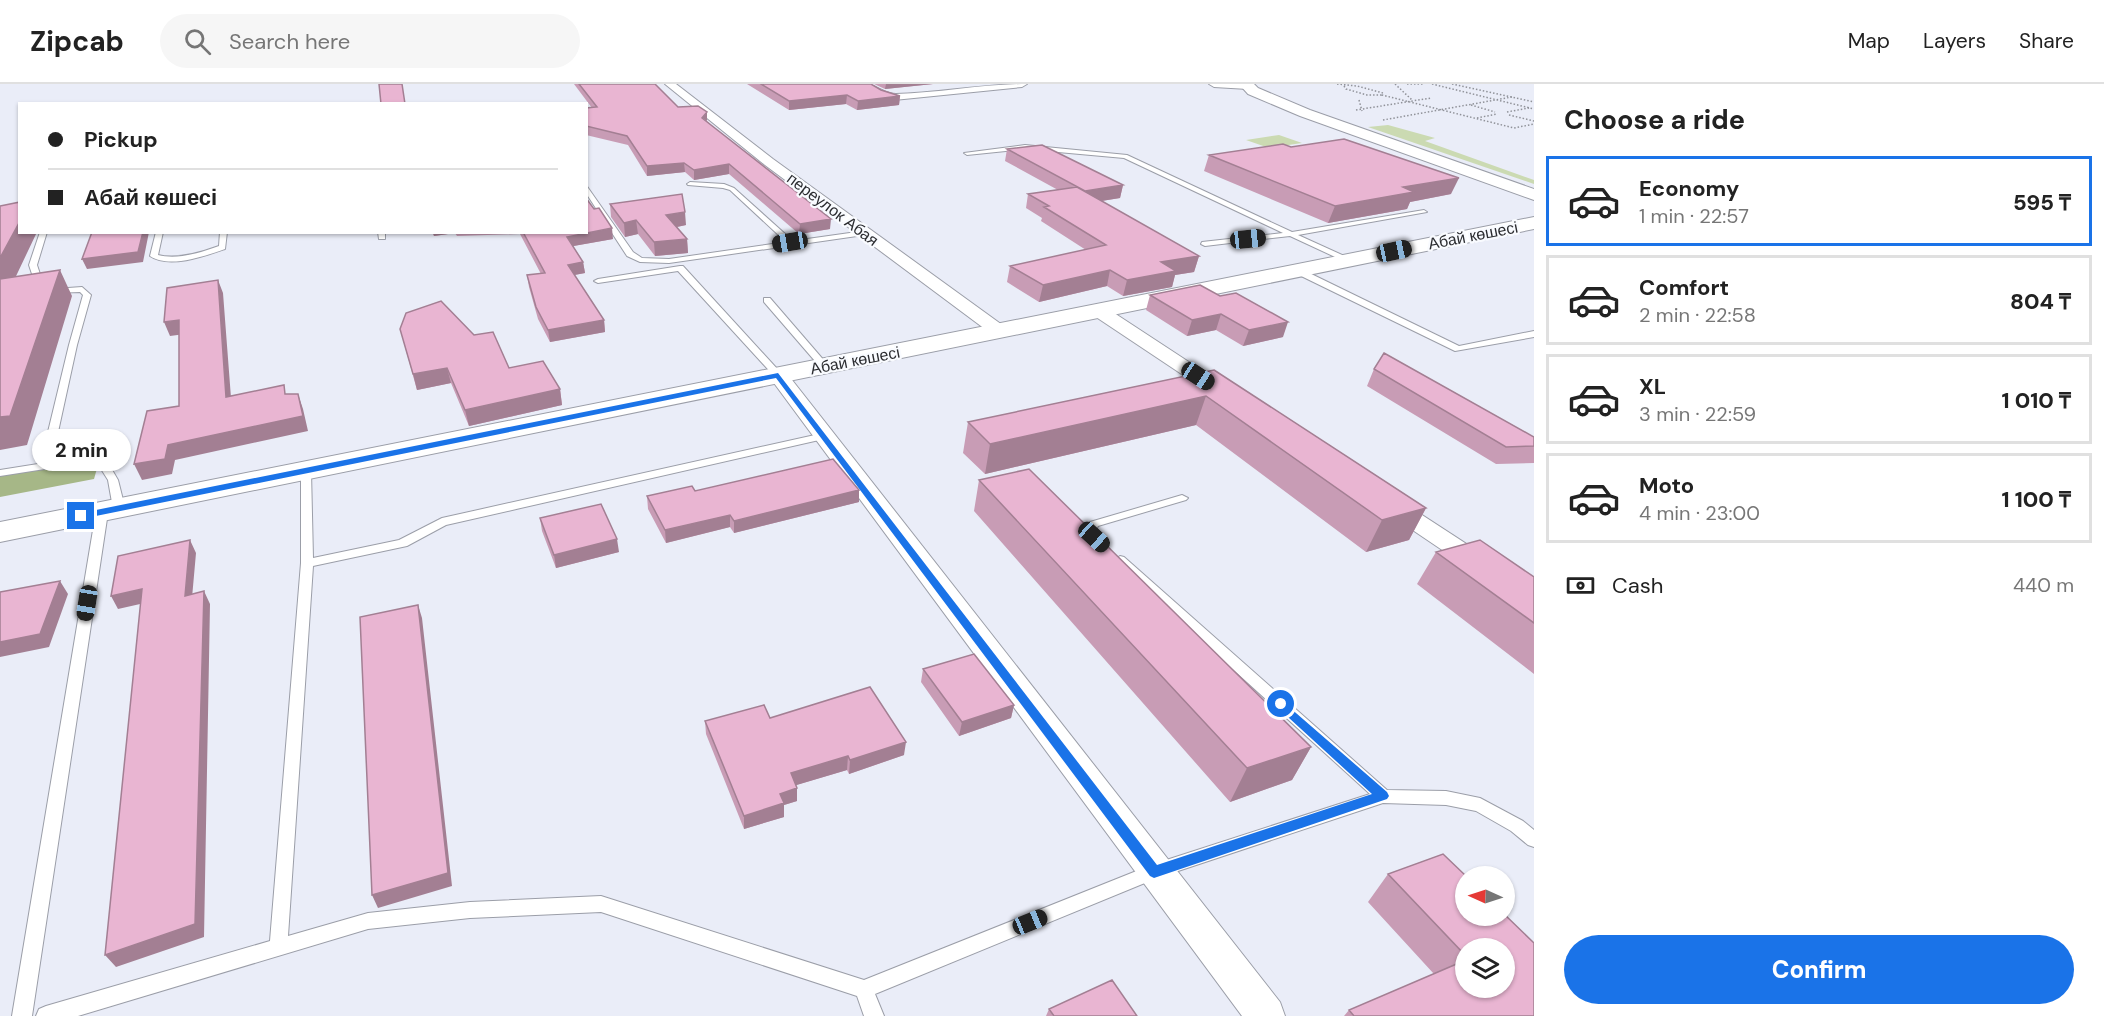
<!DOCTYPE html>
<meta charset="utf-8">
<style>
body{margin:0;font-family:"DM Sans",sans-serif;background:#f6f6f6;color:#222;height:100vh;display:flex;flex-direction:column;font-size:22px;white-space:nowrap}
*{box-sizing:border-box;margin:0}
p{font-size:20px;color:#767676}
.icon{flex:none;width:33px;height:33px;fill:none;stroke:currentColor;stroke-width:2;stroke-linecap:round;stroke-linejoin:round}
.map{position:relative;flex:1;overflow:hidden}
.side{display:flex;flex-direction:column;background:#fff;width:570px}
.side>*{flex:none}
.hud{position:absolute;left:18px;top:18px;width:570px;height:132px;border-radius:0px;box-shadow:0 2px 4px #0004;display:grid;align-content:center;height:132px;padding:0 30px;background:#fff}
.needle{width:39px;rotate:273deg}
.tools{position:absolute;left:1455px;top:782px;display:grid;gap:12px}
.tools a{display:grid;place-items:center;width:60px;height:60px;border-radius:50%;background:#fff;box-shadow:0 2px 4px #0004;font-size:30px}
.end{position:absolute;width:27px;height:27px;margin:-14px;border:8px solid #1a73e8;background:#fff;box-shadow:0 0 0 3px #fff}
.from{border-radius:50%}
.bubble{position:absolute;height:42px;border-radius:21px;background:#fff;box-shadow:0 2px 4px #0004;font-size:20px;font-weight:800;line-height:42px;text-align:center}
.car{position:absolute;width:18px;height:36px;margin:-18px -9px;border-radius:8px;box-shadow:0 0 4px 2px #0007;background:linear-gradient(#222 24%,#8ab4d8 0 40%,#222 0 76%,#8ab4d8 0 86%,#222 0)}
.hud b{display:flex;align-items:center;gap:21px;height:57px;font-size:22px}
.hud b+b{border-top:2px solid #e0e0e0}
.hud i{width:15px;height:15px;background:#222}
ul{padding:0;list-style:none}
li{display:flex;align-items:center;gap:18px;height:90px;margin:0 12px 9px;padding:0 18px;border:3px solid #e0e0e0;border-radius:0px}
li div{flex:1}
li b{display:block;font-size:22px}
li em{font-style:normal;font-weight:800}
li.on{border-color:#1a73e8}
li>.icon{width:54px;height:54px;stroke-width:1.5}
h2{padding:0 30px;font-size:27px;line-height:72px}
.pay{display:flex;align-items:center;gap:15px;height:66px;padding:0 30px;font-size:22px}
.pay p{margin-inline-start:auto}
.primary-button{display:flex;gap:12px;margin-top:auto;padding:12px 30px}
.primary-button a{flex:1;height:69px;border-radius:36px;background:#1a73e8;color:#fff;font-size:24px;font-weight:800;line-height:69px;text-align:center}
header{display:flex;align-items:center;gap:36px;box-sizing:border-box;height:84px;padding:0 30px;background:#fff;border-bottom:2px solid #e0e0e0}
header strong{font-size:28px}
nav{display:flex;gap:33px;margin-inline-start:auto;font-size:21px}
.search{width:420px;height:54px;background:#f6f6f6;display:flex;align-items:center;gap:15px;box-sizing:border-box;padding:0 21px;border-radius:33px;color:#767676;font-size:22px}
main{display:flex;flex:1;min-height:0}
.map>svg:first-child{display:block}
</style>
<header>
<strong>Zipcab</strong>
<div class="search"><svg class="icon" aria-label="search" viewBox="0 0 24 24"><circle cx="10" cy="10" r="6"/><path d="M15 15l6 6"/></svg>Search here</div>
<nav><a>Map</a><a>Layers</a><a>Share</a></nav>
</header>
<main>
<div class="map">
<svg width="1534" height="932" viewBox="0 0 1534 932">
<rect width="100%" height="100%" fill="#eaedf8"/>
<path fill="#cbdab2" d="M1388,41L1435,54L1425,57L1534,96V100L1368,43Z
M1279,51L1302,59L1269,64L1246,56Z"/>
<path fill="#a6b787" d="M100,374L94,395L0,413V389Z"/>
<g fill="none" stroke-linecap="round" stroke-linejoin="round">
<defs>
<path id="lane" d="M1025,61L1127,71L1292,148L1424,126L1427,128L1298,151L1351,175V179H1348L1290,152L1205,162L1201,160L1202,158L1283,149L1124,74L1025,65L967,71L964,69Z
M690,98L724,100L734,104L793,157L864,147L868,149L864,151L669,179L640,178L627,172L586,109V101L633,168L642,174L669,175L786,158L730,106L723,104L688,101L687,100Z
M40,148H47L37,181L42,196L38,198L34,196L29,181Z
M156,148H163L158,171C177,176 200,169 219,162L220,148H227L225,165C205,172 169,185 150,172Z
M378,148H385V155H379Z
M680,182H683L781,289V293H775L678,187L598,199L594,197L598,195Z
M1295,185H1301L1459,262L1534,247V253L1455,267L1295,189Z
M82,203L91,211L77,261L58,348L66,363L104,372L118,396L125,424L119,427L113,424L108,396L96,377L0,392V386L82,373L58,367L48,348L69,261L83,211L80,208L54,209L50,207L54,205Z
M764,214H770L827,280V284H821L764,218Z
M824,349L828,350V354L446,441L407,462L313,482L288,852L368,829L470,818L601,812L864,896L1154,780L1370,710L1116,479L1114,476L1120,472L1124,473L1387,706L1446,707L1480,714L1523,737L1534,746V763L1528,761L1511,747L1476,727L1446,721L1383,719L1157,794L875,910L884,932H864L857,912L601,828L470,834L368,845L78,932H36L39,925L46,922L270,857L301,479V387L302,385H310L311,387L313,474L399,456L442,434Z
M1182,411L1188,414L1186,416L1098,442L1096,446L1107,458L1105,461H1097L1084,447L1090,438Z
M102,425L108,428L32,932H12L96,428Z"/>
<path id="street" d="M665,0H676L773,75L1005,243L1008,247L1005,251H993L765,81Z
M861,0C877,0 884,10 896,10C940,9 983,0 1027,0L1022,3L894,16L882,13Z
M1209,0H1251L1253,2L1248,5L1214,3Z
M1099,222L1105,223L1227,303L1230,307L1227,311H1213L1093,231L1091,227Z
M778,285L785,287L1280,918L1285,932H1242L771,295L769,291L771,287Z
M1391,414L1399,416L1534,504V525L1525,522L1383,426L1380,421L1383,416Z"/>
<path id="secondary" d="M1239,0H1254L1258,4L1310,26L1534,105V116L1300,32L1248,10Z
M1534,133V145L0,458V438Z"/>
</defs>
<use href="#lane" stroke="#9b9ea8" stroke-width="2"/>
<use href="#street" stroke="#9b9ea8" stroke-width="2"/>
<use href="#secondary" stroke="#9b9ea8" stroke-width="2"/>
<path stroke="#909299" stroke-width="1.5" stroke-dasharray="1.5 2" stroke-linecap="butt" d="M1337,0L1357,2L1383,9L1382,11L1514,44L1534,40
M1395,0L1412,16
M1407,0H1424
M1432,0L1534,25
M1452,0L1534,18
M1344,2L1346,5L1367,11H1382
M1359,16L1362,27
M1471,21L1495,28
M1356,26L1431,14
M1507,28L1529,24
M1509,31L1534,37
M1477,34L1497,30
M1383,36L1512,13"/>
<use href="#lane" fill="#fff" fill-rule="evenodd"/>
<use href="#street" fill="#fff" fill-rule="evenodd"/>
<use href="#secondary" fill="#fff" fill-rule="evenodd"/>
</g>
<path fill="#c89cb5" fill-rule="evenodd" d="M574,0H655L678,23L707,37L830,145L799,150L729,90L694,96L685,88L647,92L628,61L586,51V24H592Z
M747,0H871L881,6L900,12L899,21L857,26L846,20L789,26Z
M874,0H933L885,5Z
M1291,63L1451,110L1410,118L1407,125L1328,139L1204,87L1209,71Z
M1007,65L1123,101L1120,114L1101,117L1199,172L1194,188L1175,191L1172,203L1123,212L1107,202L1039,218L1007,198L1010,182L1086,166L1041,137L1042,134L1026,124L1028,110L1058,106L1005,77Z
M610,120L686,141L677,143L687,155L688,169L655,172L638,150L625,153L611,133Z
M432,148H586L613,155L573,162L583,178L585,189L574,191L604,236L605,248L550,258L538,235L529,203L527,191L541,190L520,150L457,152L455,149L434,152Z
M1200,201L1283,253L1243,262L1216,246L1187,252L1146,226L1150,211Z
M400,245L474,251L509,284L560,305L562,321L469,342L451,299L417,306Z
M1374,285L1534,353V379L1496,380L1367,302Z
M1214,286L1426,424L1409,456L1366,468L1196,341L985,390L963,369L968,338Z
M979,396L1311,663L1292,696L1230,718L974,427Z
M859,406V418L734,449L730,443L666,459L648,425L647,412L695,407Z
M540,434L619,468L556,484L542,447Z
M1436,468L1534,493V590L1417,500Z
M923,585L1014,621L1011,634L959,652L921,598Z
M770,634L904,671L849,690L847,686L796,701L797,704V717L784,721V733L744,745L706,650L705,637Z
M1443,770L1466,792V831H1504V830L1534,859V932H1344L1349,926L1434,890L1368,818L1388,790ZM1466,864H1504V903H1466Z
M1049,925L1137,932H1046Z"/>
<path fill="#a37f93" d="M886,0H933L885,5Z
M847,11L846,20L789,26V17Z
M900,12L899,21L857,26L858,17Z
M707,28V37L702,34Z
M684,79L685,88L647,92V82Z
M729,80V90L694,96V86Z
M1459,94L1451,110L1410,118L1407,125L1328,139L1335,122L1403,103Z
M1123,101L1120,114L1083,120L1085,107Z
M685,128L686,141L667,145L666,131Z
M831,135L830,145L799,150L800,140Z
M636,136L638,150L625,153L624,139Z
M20,137V148H37L8,209L0,210V174Z
M612,144L613,155L568,163L567,153Z
M143,148H149L143,178L87,185L82,175Z
M433,148H455V149L434,152Z
M687,155L688,169L655,172L654,158Z
M1199,172L1194,188L1175,191L1172,203L1123,212L1127,196L1161,178Z
M583,178L585,189L569,192L568,181Z
M60,186L72,212L27,361L0,366V333Z
M1110,186L1107,202L1039,218L1043,201Z
M218,196L223,209L232,327L226,313Z
M1221,230L1216,246L1187,252L1192,236Z
M179,236L185,250L170,252L164,238Z
M604,236L605,248L550,258L548,246Z
M1288,238L1283,253L1243,262L1249,246Z
M447,284L451,299L417,306L413,290Z
M560,305L562,321L469,342L465,326Z
M298,310L303,325L308,347L175,376L172,390L142,396L134,380L168,361Z
M1206,312L1196,341L985,390L990,360Z
M859,406V418L734,449V437Z
M1426,424L1409,456L1366,468L1382,436Z
M730,431V443L666,459L665,446Z
M617,455L619,468L556,484L554,471Z
M190,456L196,469L191,525L185,512Z
M60,497L68,510L49,563L0,573V558Z
M142,505L149,518L118,525L111,512Z
M204,507L210,520L204,853L116,883L105,871Z
M418,521L422,534L452,802L378,824L372,811Z
M1014,621L1011,634L959,652L962,638Z
M906,658L904,671L849,690L850,676Z
M1311,663L1292,696L1230,718L1247,684Z
M848,672L847,686L790,703L791,689Z
M797,704V717L784,721V733L744,745V732L780,710Z"/>
<path fill="#e9b5d2" stroke="#a37f93" stroke-width="1.5" d="M379,0H402L405,20H381Z
M579,0H655L678,23L698,22L707,28L702,34L831,135L800,140L729,80L694,86L684,79L647,82L627,52L586,42V24L597,23Z
M761,0H871L881,6L900,12L858,17L847,11L789,17Z
M1344,55L1459,94L1403,103L1414,108L1335,122L1209,71L1283,60L1291,63Z
M1042,61L1123,101L1085,107L1007,65Z
M1077,103L1199,172L1161,178L1176,187L1127,196L1110,186L1043,201L1010,182L1106,161L1044,123L1049,122L1028,110Z
M682,110L685,128L666,131L687,155L654,158L636,136L624,139L610,120Z
M586,114L594,125L599,124L612,144L567,153L583,178L568,181L604,236L548,246L536,223L527,191L545,189L523,148H586Z
M20,118V137L0,174V122Z
M92,148H143L138,168L82,175Z
M60,186L10,332L0,333V195Z
M218,196L226,313L284,301L285,310H298L303,332L168,361L165,375L134,380L147,327L179,322V236L164,238L167,204Z
M1200,201L1220,212L1236,209L1288,238L1249,246L1221,230L1192,236L1150,211Z
M441,217L474,251L493,248L509,284L543,277L560,305L465,326L447,284L413,290L400,245L406,229Z
M1384,269L1534,353V362L1506,363L1374,285Z
M1214,286L1426,424L1382,436L1206,312L990,360L968,338Z
M833,375L859,406L734,437L730,431L665,446L647,412L692,402L695,407Z
M1029,385L1311,663L1247,684L979,396Z
M601,420L617,455L554,471L540,434Z
M190,456L185,512L204,507L195,840L105,871L142,505L111,512L118,472Z
M1480,456L1534,493V539L1436,468Z
M60,497L40,550L0,558V508Z
M418,521L448,789L372,811L360,533Z
M974,570L1014,621L962,638L923,585Z
M870,603L906,658L850,676L848,672L791,689L797,704L780,710L784,719L744,732L705,637L764,621L770,634Z
M1443,770L1466,792V831H1504V830L1534,859V932H1354L1349,926L1466,876V903H1504V864H1466V872L1388,790Z
M1112,896L1137,932H1054L1049,925Z"/>
<path fill="#1a73e8" d="M778,289L1157,781L1372,710L1277,623V617L1281,616L1387,708L1389,712L1387,715L1154,794L1150,792L776,294L81,435L77,432L81,429Z"/>
<g text-anchor="middle" stroke-width="4.5" stroke-linejoin="round" paint-order="stroke">
<g font-size="16" fill="#2b2c30" stroke="#f9fbff">
<text transform="translate(833 125) rotate(37)" y="6">переулок Абая</text>
<text transform="translate(1473 151) rotate(-11)" y="6">Абай көшесі</text>
<text transform="translate(855 276) rotate(-11)" y="6">Абай көшесі</text>
</g>
</g>
</svg>
<div class="tools">
<a><svg class="needle" viewBox="-14 -14 28 28"><path d="M0-13l5 13h-10z" fill="#e53935"/><path d="M0 13l5-13h-10z" fill="#767676"/></svg></a>
<a><svg class="icon" aria-label="layers" viewBox="0 0 24 24"><path d="M12 4l9 5-9 5-9-5zM3 14l9 5 9-5"/></svg></a>
</div>
<i class="end from" style="left:1281px;top:620px"></i>
<i class="end" style="left:81px;top:432px"></i>
<div class="bubble" style="left:32px;top:345px;width:99px">2 min</div>
<i class="car" style="left:1248px;top:155px;rotate:84deg"></i>
<i class="car" style="left:790px;top:158px;rotate:261deg"></i>
<i class="car" style="left:1394px;top:167px;rotate:78deg"></i>
<i class="car" style="left:1198px;top:292px;rotate:123deg"></i>
<i class="car" style="left:1094px;top:453px;rotate:132deg"></i>
<i class="car" style="left:87px;top:519px;rotate:189deg"></i>
<i class="car" style="left:1030px;top:838px;rotate:68deg"></i>
<div class="hud">
<b><i class="from"></i>Pickup</b>
<b><i></i>Абай көшесі</b>
</div>
</div>
<section class="side">
<h2>Choose a ride</h2>
<ul>
<li class="on"><svg class="icon" aria-label="car" viewBox="0 0 24 24"><path d="M5 17H2v-5l4-1 3-4h7l3 4 3 1v5h-3M9 17h6M6 11h13"/><circle cx="7" cy="17" r="2"/><circle cx="17" cy="17" r="2"/></svg><div><b>Economy</b><p>1 min · 22:57</p></div><em>595 ₸</em></li>
<li><svg class="icon" aria-label="car" viewBox="0 0 24 24"><path d="M5 17H2v-5l4-1 3-4h7l3 4 3 1v5h-3M9 17h6M6 11h13"/><circle cx="7" cy="17" r="2"/><circle cx="17" cy="17" r="2"/></svg><div><b>Comfort</b><p>2 min · 22:58</p></div><em>804 ₸</em></li>
<li><svg class="icon" aria-label="car" viewBox="0 0 24 24"><path d="M5 17H2v-5l4-1 3-4h7l3 4 3 1v5h-3M9 17h6M6 11h13"/><circle cx="7" cy="17" r="2"/><circle cx="17" cy="17" r="2"/></svg><div><b>XL</b><p>3 min · 22:59</p></div><em>1 010 ₸</em></li>
<li><svg class="icon" aria-label="car" viewBox="0 0 24 24"><path d="M5 17H2v-5l4-1 3-4h7l3 4 3 1v5h-3M9 17h6M6 11h13"/><circle cx="7" cy="17" r="2"/><circle cx="17" cy="17" r="2"/></svg><div><b>Moto</b><p>4 min · 23:00</p></div><em>1 100 ₸</em></li>
</ul>
<div class="pay"><svg class="icon" aria-label="cash" viewBox="0 0 24 24"><path d="M3 7h18v10H3z"/><circle cx="12" cy="12" r="2"/></svg>Cash<p>440 m</p></div>
<div class="primary-button"><a>Confirm</a></div>
</section>
</main>
